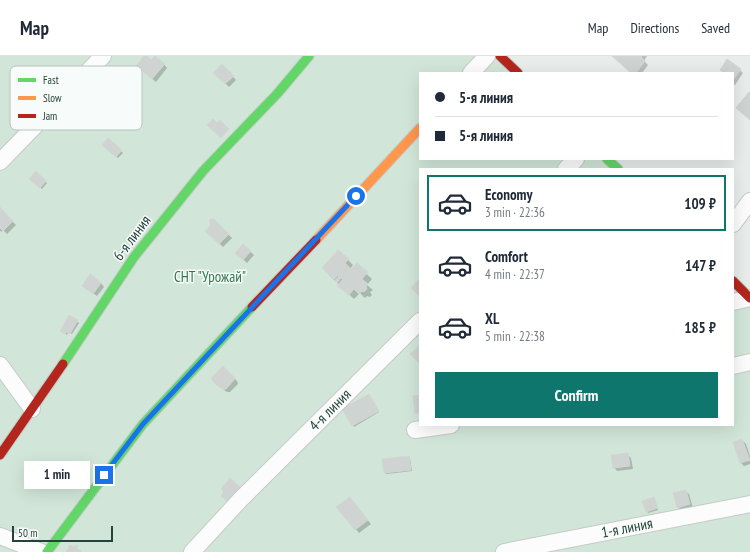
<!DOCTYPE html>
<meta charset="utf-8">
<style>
body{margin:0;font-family:"PT Sans Narrow",sans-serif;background:#f6f6f7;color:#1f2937;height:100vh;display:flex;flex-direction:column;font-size:15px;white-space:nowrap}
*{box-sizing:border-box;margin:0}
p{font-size:13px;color:#747a83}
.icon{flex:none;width:22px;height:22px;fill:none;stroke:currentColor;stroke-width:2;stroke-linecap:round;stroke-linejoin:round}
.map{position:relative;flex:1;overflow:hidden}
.drawer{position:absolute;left:419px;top:112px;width:315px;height:258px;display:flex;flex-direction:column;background:#fff;border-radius:0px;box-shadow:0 4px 16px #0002}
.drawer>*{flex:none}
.banner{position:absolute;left:419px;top:16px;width:315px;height:88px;border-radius:0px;box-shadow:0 4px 16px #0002;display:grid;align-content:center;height:88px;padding:0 16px;background:#fff}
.scale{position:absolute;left:12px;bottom:10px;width:101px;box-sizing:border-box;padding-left:4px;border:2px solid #24423a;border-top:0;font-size:11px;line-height:14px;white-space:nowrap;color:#24423a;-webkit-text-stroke:3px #f7fbf9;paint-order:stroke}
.end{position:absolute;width:18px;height:18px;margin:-9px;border:5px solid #1a73e8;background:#fff;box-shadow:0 0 0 2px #fff}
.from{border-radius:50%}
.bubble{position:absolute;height:28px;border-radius:0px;background:#fff;box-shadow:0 4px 16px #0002;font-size:13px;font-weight:700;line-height:28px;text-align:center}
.banner b{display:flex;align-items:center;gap:14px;height:38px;font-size:15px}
.banner b+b{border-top:1px solid #e0e1e3}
.banner i{width:10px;height:10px;background:#1f2937}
ul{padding:7px 0 0;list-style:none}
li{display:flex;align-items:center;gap:12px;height:56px;margin:0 8px 6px;padding:0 8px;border:2px solid transparent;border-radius:0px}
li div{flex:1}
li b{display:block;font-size:15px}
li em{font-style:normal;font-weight:700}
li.active{border-color:#0f766e}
li>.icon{width:36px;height:36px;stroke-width:1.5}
.button{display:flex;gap:8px;margin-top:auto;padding:8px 16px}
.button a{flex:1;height:46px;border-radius:0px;background:#0f766e;color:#fff;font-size:16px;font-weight:700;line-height:46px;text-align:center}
header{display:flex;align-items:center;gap:24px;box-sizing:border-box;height:56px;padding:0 20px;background:#fff;border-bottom:1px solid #e0e1e3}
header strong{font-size:19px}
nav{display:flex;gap:22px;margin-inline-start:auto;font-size:14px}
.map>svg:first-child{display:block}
</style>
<header>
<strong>Map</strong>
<nav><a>Map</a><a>Directions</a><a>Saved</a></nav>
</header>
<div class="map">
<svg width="750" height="496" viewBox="0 0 750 496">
<rect width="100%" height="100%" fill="#e8edeb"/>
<path fill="#d1e6d8" d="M0,0H500L518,17H420V103H607L618,113H420V369H733V225L750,242V496H0V489L5,482L0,480Z"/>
<path fill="#0003" d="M613,0H647L644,5L648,9L642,17H633Z
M151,5L164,8L167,12L156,26L141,13Z
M222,9L236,24L229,31L215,17Z
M740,14L743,17L735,29L733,28V17H724Z
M108,84L123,97L118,102L103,89Z
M36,117L47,127L42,133L30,123Z
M0,153L16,169L7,178L3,174L1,176L0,174Z
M213,164L232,182L223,191L207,175L212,169Z
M243,189L254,199L247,207L236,197Z
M348,204L353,209L350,213L351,215L357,209L372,223L367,229L373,234L370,236L372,239L370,241L367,240L365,242L360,237L354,243L328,218Z
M101,227L104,231L97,240L87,233Z
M70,260L79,267L72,278L68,276L67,279L63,276Z
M223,311L237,325L238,328L230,336H227L217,329Z
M370,341L379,356L354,371L343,354Z
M742,384L746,388L750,400V408L744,410L741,407L734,387Z
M628,399L631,402L633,413L617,415L614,411Z
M409,401L410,402L412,415L387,418L385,417Z
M685,435L689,438L693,452L681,455L678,451Z
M654,442L658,454L648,457L647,455Z
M353,446L371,468L359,477L338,451Z"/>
<path fill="#cfd4d2" stroke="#d1d6d4" d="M144,0H147L151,4L155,0L165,8L152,23L136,10Z
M612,0H642L641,1L645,5L636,17L633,15L631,17Z
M727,3L741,13L733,24V17H724L720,14Z
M222,8L234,20L225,28L213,17Z
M749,36L750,37V64L736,52Z
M213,63L217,67L220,64L229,73L221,82L207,69Z
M108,82L122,94L116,101L102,89Z
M36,115L46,125L40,132L29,123Z
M0,151L13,165L3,175L0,172Z
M211,163H214L229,178L219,188L205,175L211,169L209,165Z
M243,188L251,195L243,204L235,197Z
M338,194L349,203L345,207L351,213L357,207L368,216L362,223L368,228L366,231L367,233L364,236L362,235L359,238L354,233L348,240V238L337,230L343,223L341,222L337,227L335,224L339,220L338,219L334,223L322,212Z
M90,218L101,227L93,238L82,230Z
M420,222V241L411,232Z
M69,259L78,264L70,278L66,276L65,278L60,275Z
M420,289V306L419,307L410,298Z
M223,310L234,321V324L226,333H223L218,329L217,330L211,322Z
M369,338L379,355L352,370L342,353Z
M420,339V357H415L413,340Z
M742,383L750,404L740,407L733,386Z
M628,397L630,410L613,412L611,399Z
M409,400L411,414L384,417L382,403Z
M230,422L241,432L228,446L221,440L224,436L221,433Z
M686,434L690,448L677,452L673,437Z
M350,441L368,464L355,474L336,451Z
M654,441L658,452L646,456L642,445Z
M70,489L74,491L76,489L78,490L76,493L81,495L80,496H66Z"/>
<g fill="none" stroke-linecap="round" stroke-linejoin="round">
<defs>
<path id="street" d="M471,17L487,0
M0,106L103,0
M566,113L576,103
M733,168L750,145
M733,246L750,242
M0,309L32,353
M733,310L750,306
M415,374L451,369
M0,480L41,496
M192,496L240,444L420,265
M504,496L750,448"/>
<path id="fast" d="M607,103L618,113
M63,308L134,201L203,115L277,38L309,0
M47,496L143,368L252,251"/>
<path id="slow" d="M316,184L420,72"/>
<path id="jam" d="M500,0L518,17
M733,225L750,242
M252,251L316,184
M0,399L63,308"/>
</defs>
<use href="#street" stroke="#c5cac8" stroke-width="18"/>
<use href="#fast" stroke="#c3cbc8" stroke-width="11"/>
<use href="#slow" stroke="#c3cbc8" stroke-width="11"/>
<use href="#jam" stroke="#c3cbc8" stroke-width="11"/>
<use href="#street" stroke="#fcfcfc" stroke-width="16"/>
<use href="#fast" stroke="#63d668" stroke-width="9"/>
<use href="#slow" stroke="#ff974d" stroke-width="9"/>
<use href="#jam" stroke="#b3261e" stroke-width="9"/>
</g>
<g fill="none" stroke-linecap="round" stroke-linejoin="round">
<path stroke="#1a73e8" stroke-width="5" d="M104,419L143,368L356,140"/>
</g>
<g text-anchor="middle" stroke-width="3" stroke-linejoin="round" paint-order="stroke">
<g font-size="15" fill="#24423a" stroke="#f7fbf9">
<text transform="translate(132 182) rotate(-53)" y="5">6-я линия</text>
<text transform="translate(330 354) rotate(-45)" y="5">4-я линия</text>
<text transform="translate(627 472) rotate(-11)" y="5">1-я линия</text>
</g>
<g font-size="15" fill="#2d7a4b" stroke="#f7fbf9">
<text x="210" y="226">СНТ "Урожай"</text>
</g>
</g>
<rect x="10" y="10" width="132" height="64" rx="6" fill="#f7fbf9" stroke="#b8c4c0" stroke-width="1"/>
<rect x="18" y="22" width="18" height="4" fill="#63d668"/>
<rect x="18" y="40" width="18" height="4" fill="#ff974d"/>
<rect x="18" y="58" width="18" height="4" fill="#b3261e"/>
<g font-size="11" fill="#24423a">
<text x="43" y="28">Fast</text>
<text x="43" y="46">Slow</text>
<text x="43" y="64">Jam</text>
</g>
</svg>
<div class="scale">50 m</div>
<i class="end from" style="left:356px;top:140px"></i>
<i class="end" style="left:104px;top:419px"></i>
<div class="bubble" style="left:24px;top:405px;width:66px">1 min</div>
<div class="banner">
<b><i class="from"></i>5-я линия</b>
<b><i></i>5-я линия</b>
</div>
<section class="drawer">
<ul>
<li class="active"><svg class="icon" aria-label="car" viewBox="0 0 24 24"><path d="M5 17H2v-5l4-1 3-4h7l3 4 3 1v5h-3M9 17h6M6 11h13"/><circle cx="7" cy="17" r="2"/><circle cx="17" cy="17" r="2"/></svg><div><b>Economy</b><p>3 min · 22:36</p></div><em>109 ₽</em></li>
<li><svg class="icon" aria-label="car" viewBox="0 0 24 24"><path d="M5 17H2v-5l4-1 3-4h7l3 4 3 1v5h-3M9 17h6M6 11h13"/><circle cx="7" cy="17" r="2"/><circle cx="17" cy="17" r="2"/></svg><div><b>Comfort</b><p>4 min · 22:37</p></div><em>147 ₽</em></li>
<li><svg class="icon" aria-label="car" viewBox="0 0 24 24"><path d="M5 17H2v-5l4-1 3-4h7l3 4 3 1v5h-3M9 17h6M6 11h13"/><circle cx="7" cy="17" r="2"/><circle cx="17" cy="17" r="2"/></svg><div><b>XL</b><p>5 min · 22:38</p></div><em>185 ₽</em></li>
</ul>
<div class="button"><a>Confirm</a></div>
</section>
</div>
